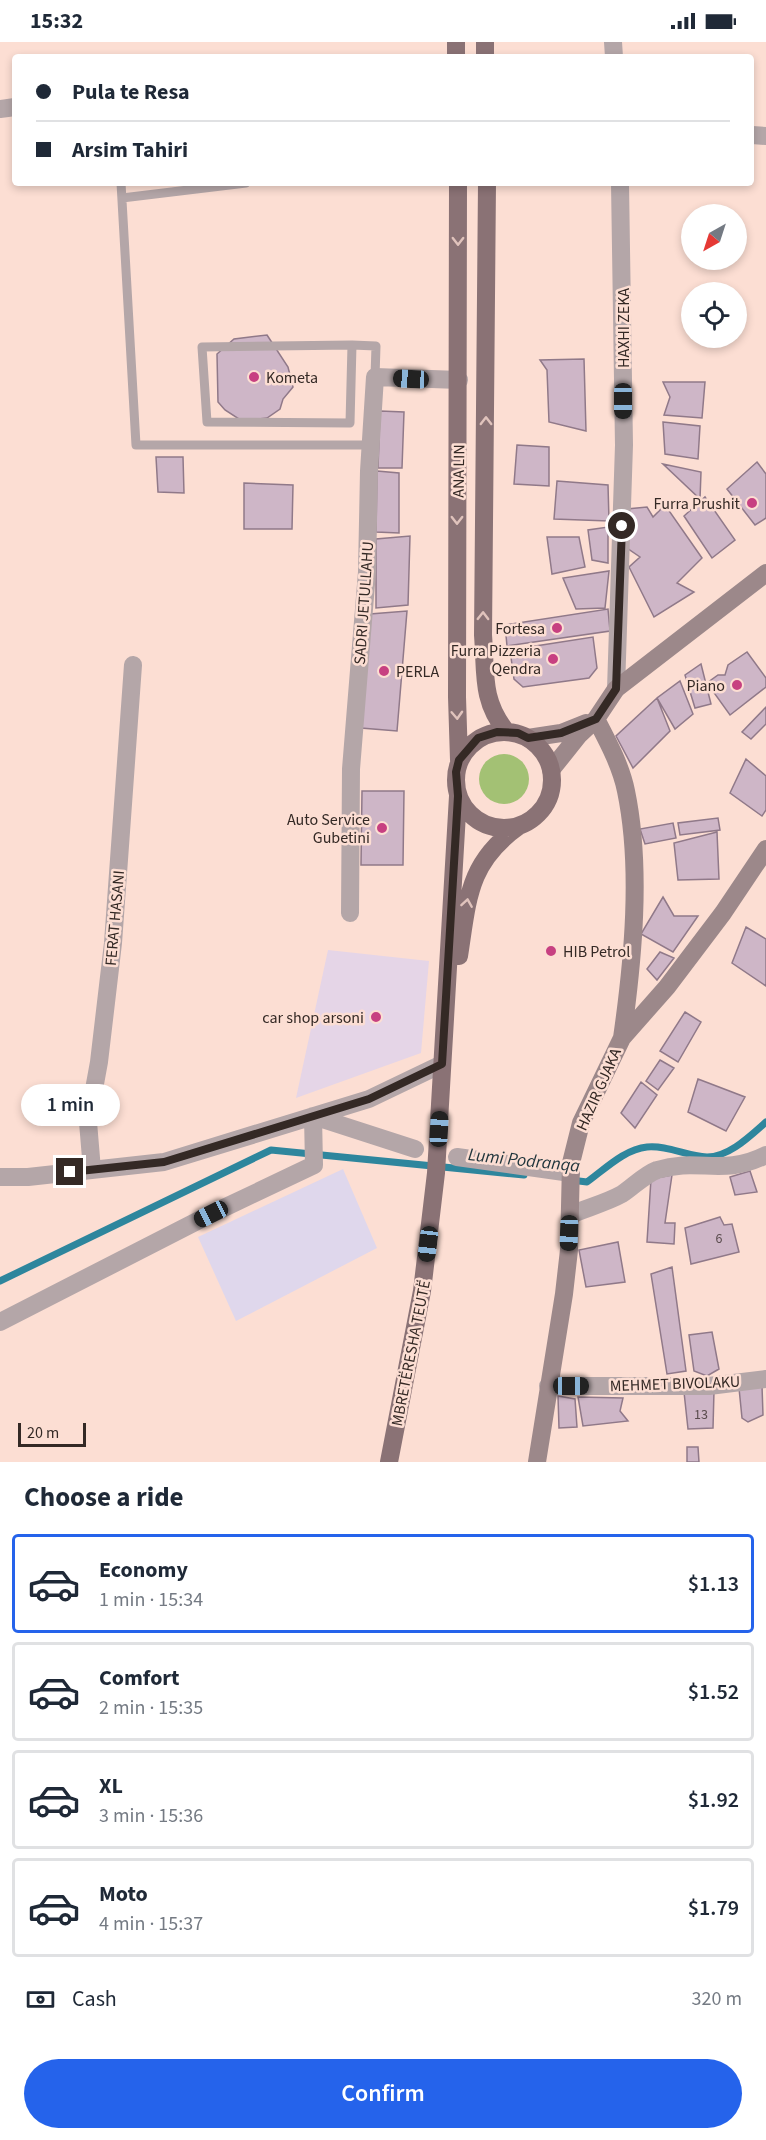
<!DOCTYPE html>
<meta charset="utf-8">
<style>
body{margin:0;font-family:"Source Sans 3",sans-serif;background:#f2f2f3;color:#1f2937;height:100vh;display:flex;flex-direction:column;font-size:22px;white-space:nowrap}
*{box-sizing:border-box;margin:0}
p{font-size:20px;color:#747a83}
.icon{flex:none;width:33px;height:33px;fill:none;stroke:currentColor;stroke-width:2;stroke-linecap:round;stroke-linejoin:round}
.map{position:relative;height:1420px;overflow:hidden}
.side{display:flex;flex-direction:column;background:#fff;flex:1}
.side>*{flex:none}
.hud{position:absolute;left:12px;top:12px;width:742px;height:132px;border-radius:6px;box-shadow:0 3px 9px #0003;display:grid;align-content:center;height:132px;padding:0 24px;background:#fff}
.needle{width:39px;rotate:219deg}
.buttons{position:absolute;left:681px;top:162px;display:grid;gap:12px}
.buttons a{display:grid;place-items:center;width:66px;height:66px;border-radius:50%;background:#fff;box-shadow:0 3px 9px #0003;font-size:30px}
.scale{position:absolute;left:18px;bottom:15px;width:68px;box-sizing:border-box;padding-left:6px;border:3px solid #342925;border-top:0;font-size:16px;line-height:21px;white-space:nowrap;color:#342925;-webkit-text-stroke:4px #fcded3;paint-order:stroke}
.end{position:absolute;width:27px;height:27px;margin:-14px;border:8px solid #342925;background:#fff;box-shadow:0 0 0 3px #fff}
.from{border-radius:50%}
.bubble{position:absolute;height:42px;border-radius:21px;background:#fff;box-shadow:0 3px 9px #0003;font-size:20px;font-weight:600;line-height:42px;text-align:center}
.car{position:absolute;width:18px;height:36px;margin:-18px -9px;border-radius:8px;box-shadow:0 0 4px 2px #0007;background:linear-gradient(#222 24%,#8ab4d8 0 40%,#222 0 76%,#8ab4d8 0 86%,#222 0)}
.hud b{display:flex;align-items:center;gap:21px;height:57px;font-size:22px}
.hud b+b{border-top:2px solid #e0e1e3}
.hud i{width:15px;height:15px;background:#1f2937}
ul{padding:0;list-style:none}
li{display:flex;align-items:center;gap:18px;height:99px;margin:0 12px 9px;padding:0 12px;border:3px solid #e0e1e3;border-radius:6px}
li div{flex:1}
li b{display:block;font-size:22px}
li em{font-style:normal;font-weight:600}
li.active{border-color:#2563eb}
li>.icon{width:54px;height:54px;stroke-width:1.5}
h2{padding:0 24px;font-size:27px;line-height:72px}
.pay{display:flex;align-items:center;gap:15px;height:66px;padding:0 24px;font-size:22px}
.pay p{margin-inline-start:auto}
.action{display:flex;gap:12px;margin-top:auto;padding:12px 24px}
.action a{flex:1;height:69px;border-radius:36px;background:#2563eb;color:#fff;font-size:24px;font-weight:600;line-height:69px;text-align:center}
.status{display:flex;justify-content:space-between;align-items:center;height:42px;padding:0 30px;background:#fff;direction:ltr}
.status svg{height:16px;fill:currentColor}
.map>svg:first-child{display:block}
</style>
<div class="status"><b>15:32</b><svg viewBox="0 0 49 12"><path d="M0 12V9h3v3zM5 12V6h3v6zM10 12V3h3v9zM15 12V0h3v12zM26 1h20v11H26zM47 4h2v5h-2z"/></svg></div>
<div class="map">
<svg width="766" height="1420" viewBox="0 0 766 1420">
<rect width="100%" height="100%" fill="#fcded3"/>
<path fill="#e5d5e7" d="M328,908L429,919L421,1011L296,1056Z"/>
<path fill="#dfd7ec" d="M343,1127L377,1206L236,1279L198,1195Z"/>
<path fill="#a3c174" d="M479 737a25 25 0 1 1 50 0a25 25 0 1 1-50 0Z"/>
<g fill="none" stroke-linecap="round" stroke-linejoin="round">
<path stroke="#2e869d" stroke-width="7" d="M571,1138L587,1140C605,1127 625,1107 647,1105C668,1103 686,1114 707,1115C729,1115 750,1094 766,1080
M0,1239L271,1108L524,1133"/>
</g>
<path fill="#ceb6c7" stroke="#907989" stroke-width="1.5" d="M267,293L288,325L293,345L283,357L280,367L267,376L242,379L225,368L218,360L217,312L234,297Z
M584,317L586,389L549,380L547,328L540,318Z
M663,340H705L702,376L664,373L670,355Z
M380,369L404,370L402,426H378Z
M663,380L700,384L698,417L665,412Z
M517,403L549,405V444L514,442Z
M156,415H183L184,451L158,450Z
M757,420L766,432V476L755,483L727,447Z
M663,422L701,430L700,457Z
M377,429L399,431V491L376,490Z
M557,439L608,443L609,479L554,477Z
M244,441L293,443L292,487H244Z
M705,455L735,498L712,516L684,474Z
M665,463L702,516L677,541L694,550L654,575L629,525L640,515L627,506V467L647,465L653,475Z
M608,485V521L592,518L588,488Z
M410,494L408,563L376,566V497Z
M547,495H579L585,525L552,532Z
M609,529L605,566L576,567L563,536Z
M608,567L610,589L507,604L505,583Z
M407,569L397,689L361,686L370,572Z
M593,595L597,626L589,636L523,645L514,637L510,608Z
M747,610L766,636V645L730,673L707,641L718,633H725L728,623Z
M701,622L711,662L695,666L685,633Z
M680,639L693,672L675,687L657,656Z
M657,656L670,689L633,726L616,694Z
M766,665V682L751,697L742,690Z
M746,717L766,734V768L762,774L730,751Z
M362,749H404L403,823H361Z
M718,776L720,788L680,793L678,781Z
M673,781L676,796L645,802L640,787Z
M717,790L719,837L678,838L674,801Z
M663,855L674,874H698L673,910L641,892Z
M746,885L766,897V944L732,921Z
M660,910L674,916L657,938L647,927Z
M685,970L701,980L678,1020L660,1009Z
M660,1018L674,1026L658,1048L646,1039Z
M698,1037L745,1055L726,1089L688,1070Z
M641,1040L657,1053L635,1086L621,1071Z
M750,1129L757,1150L735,1153L730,1135Z
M672,1133L665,1181H675L674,1202L647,1200L651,1137Z
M720,1175L724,1183L732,1182L739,1210L691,1222L685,1186Z
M618,1200L625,1240L586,1245L579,1208Z
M672,1225L686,1329L667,1332L651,1232Z
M712,1290L719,1327L707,1334L694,1329L689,1293Z
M762,1344L763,1373L748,1380L742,1376L739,1346Z
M714,1349L713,1386L688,1387L684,1350Z
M558,1354L575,1357L577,1385L559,1386Z
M578,1355L623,1356L620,1369L628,1379L583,1384Z
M687,1405H698L699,1420H687Z"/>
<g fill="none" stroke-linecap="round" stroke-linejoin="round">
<path stroke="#b4a6a8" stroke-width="9" d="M121,141L136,403H370
M122,156L246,141
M352,303L202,305L207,380L350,381L352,303L376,304L375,335"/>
<path stroke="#b4a6a8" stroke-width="18" d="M613,0L614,15
M0,67L15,65
M752,93L766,94
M616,647L624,403L620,141
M350,871L351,727L367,530L369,429L375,335L459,338
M457,1115L571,1131
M92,1128L88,1080L99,1020L113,901L133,623
M0,1135H28L164,1120L369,1057L442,1022
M570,1173C586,1166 606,1161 622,1152C633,1145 644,1133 657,1128C699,1115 722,1135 766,1113
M0,1280L211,1172L314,1123L313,1074L415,1107
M548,1344H709L766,1337"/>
<path stroke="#9c888a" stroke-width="18" d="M596,677C608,700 621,724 626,749C642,826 633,919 622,996
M528,696L561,691L586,681
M551,728L579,693L596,677L616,647L766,531
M537,1420L564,1252L569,1208L571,1121L581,1081L622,996L667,945L723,871L766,807"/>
<path stroke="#8a7275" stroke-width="18" d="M456,0V15
M485,0V15
M458,141L457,655L459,718
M487,141L483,593C486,631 481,658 506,689
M456 738a48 48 0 1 1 96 0a48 48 0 1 1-96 0Z
M459,914C468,856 468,820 519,784
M389,1420L422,1249L436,1131L458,754"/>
</g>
<defs><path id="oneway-chevron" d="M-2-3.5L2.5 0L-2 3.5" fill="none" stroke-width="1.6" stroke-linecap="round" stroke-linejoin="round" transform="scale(1.5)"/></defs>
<g stroke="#e0c3bc">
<use href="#oneway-chevron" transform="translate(458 199) rotate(90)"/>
<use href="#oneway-chevron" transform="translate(486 379) rotate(-90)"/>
<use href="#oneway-chevron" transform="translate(457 478) rotate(90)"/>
<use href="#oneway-chevron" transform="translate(483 574) rotate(-89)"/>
<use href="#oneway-chevron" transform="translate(457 673) rotate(87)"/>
<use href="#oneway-chevron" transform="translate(467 861) rotate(-81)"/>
</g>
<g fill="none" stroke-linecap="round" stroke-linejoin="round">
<path stroke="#342925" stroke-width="8" d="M70,1130L164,1120L369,1057L442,1022L458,754L456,730L459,718L478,696L497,690L518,691L528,696L561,691L596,677L616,647L622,484"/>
</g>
<g fill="#c74081" stroke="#fcded3" stroke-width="2">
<circle cx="254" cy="335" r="6"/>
<circle cx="752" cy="461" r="6"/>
<circle cx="557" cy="586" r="6"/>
<circle cx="553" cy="617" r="6"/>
<circle cx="384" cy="629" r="6"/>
<circle cx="737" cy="643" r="6"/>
<circle cx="382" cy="786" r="6"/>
<circle cx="551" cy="909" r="6"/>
<circle cx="376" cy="975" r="6"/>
</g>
<g text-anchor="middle" stroke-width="5" stroke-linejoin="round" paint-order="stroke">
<g font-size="14" fill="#5a4c4e">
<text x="719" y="1201">6</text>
<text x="701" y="1377">13</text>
</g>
<g font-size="16" fill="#342925" stroke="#fcded3">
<text transform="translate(623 286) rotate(-90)" y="6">HAXHI ZEKA</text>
<text transform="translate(458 429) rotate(-89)" y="6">ANA LIN</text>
<text transform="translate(363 561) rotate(-86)" y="6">SADRI JETULLAHU</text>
<text transform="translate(114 876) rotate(-85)" y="6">FERAT HASANI</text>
<text transform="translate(598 1047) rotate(-66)" y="6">HAZIR GJAKA</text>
<text transform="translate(410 1311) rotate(-79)" y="6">MBRETËRESHA TEUTË</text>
<text transform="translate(675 1341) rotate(-2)" y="6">MEHMET BIVOLAKU</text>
</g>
<g font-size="16" fill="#342925" stroke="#fcded3" text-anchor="end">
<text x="266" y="341" text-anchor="start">Kometa</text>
<text x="740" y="467">Furra Prushit</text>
<text x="545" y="592">Fortesa</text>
<text x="541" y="614">Furra Pizzeria<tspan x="541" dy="18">Qendra</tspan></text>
<text x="396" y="635" text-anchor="start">PERLA</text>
<text x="725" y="649">Piano</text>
<text x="370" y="783">Auto Service<tspan x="370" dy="18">Gubetini</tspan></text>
<text x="563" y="915" text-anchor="start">HIB Petrol</text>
<text x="364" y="981">car shop arsoni</text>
</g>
<g font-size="18" font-style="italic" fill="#1f343b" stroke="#fcded3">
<text transform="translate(524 1118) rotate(6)" y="6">Lumi Podranqa</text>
</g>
</g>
</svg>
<div class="buttons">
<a><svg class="needle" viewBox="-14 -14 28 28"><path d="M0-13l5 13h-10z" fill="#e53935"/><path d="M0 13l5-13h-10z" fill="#747a83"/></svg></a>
<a><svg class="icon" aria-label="locate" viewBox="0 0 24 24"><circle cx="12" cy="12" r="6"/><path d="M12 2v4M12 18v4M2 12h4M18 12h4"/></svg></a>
</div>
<div class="scale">20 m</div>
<i class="end from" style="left:622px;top:484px"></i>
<i class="end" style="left:70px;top:1130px"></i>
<div class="bubble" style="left:21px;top:1042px;width:99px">1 min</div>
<i class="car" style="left:411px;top:337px;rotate:273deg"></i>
<i class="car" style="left:623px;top:359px;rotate:180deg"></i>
<i class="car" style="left:439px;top:1087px;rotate:3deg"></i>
<i class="car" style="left:211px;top:1172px;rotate:243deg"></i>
<i class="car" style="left:569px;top:1191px;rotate:182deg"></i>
<i class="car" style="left:428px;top:1202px;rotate:187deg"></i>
<i class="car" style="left:571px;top:1344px;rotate:90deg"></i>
<div class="hud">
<b><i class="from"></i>Pula te Resa</b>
<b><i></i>Arsim Tahiri</b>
</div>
</div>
<section class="side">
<h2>Choose a ride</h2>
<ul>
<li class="active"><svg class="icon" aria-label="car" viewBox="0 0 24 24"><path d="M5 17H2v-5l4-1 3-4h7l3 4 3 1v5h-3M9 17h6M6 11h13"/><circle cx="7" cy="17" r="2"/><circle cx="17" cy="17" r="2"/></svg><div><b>Economy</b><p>1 min · 15:34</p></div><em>$1.13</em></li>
<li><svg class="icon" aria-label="car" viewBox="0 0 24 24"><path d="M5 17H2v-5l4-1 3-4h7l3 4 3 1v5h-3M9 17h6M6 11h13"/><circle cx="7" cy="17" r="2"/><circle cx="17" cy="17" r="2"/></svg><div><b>Comfort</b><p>2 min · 15:35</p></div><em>$1.52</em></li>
<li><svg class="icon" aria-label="car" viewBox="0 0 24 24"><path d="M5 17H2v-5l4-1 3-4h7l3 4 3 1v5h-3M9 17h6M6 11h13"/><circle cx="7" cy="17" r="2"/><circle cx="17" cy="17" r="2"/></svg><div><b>XL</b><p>3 min · 15:36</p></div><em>$1.92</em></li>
<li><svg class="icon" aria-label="car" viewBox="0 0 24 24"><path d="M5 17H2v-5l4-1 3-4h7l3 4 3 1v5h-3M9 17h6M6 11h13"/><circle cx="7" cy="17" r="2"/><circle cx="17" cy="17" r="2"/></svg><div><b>Moto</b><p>4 min · 15:37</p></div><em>$1.79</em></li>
</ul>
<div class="pay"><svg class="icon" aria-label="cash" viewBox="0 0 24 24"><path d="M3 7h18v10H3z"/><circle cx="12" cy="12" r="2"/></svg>Cash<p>320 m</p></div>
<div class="action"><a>Confirm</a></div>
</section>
